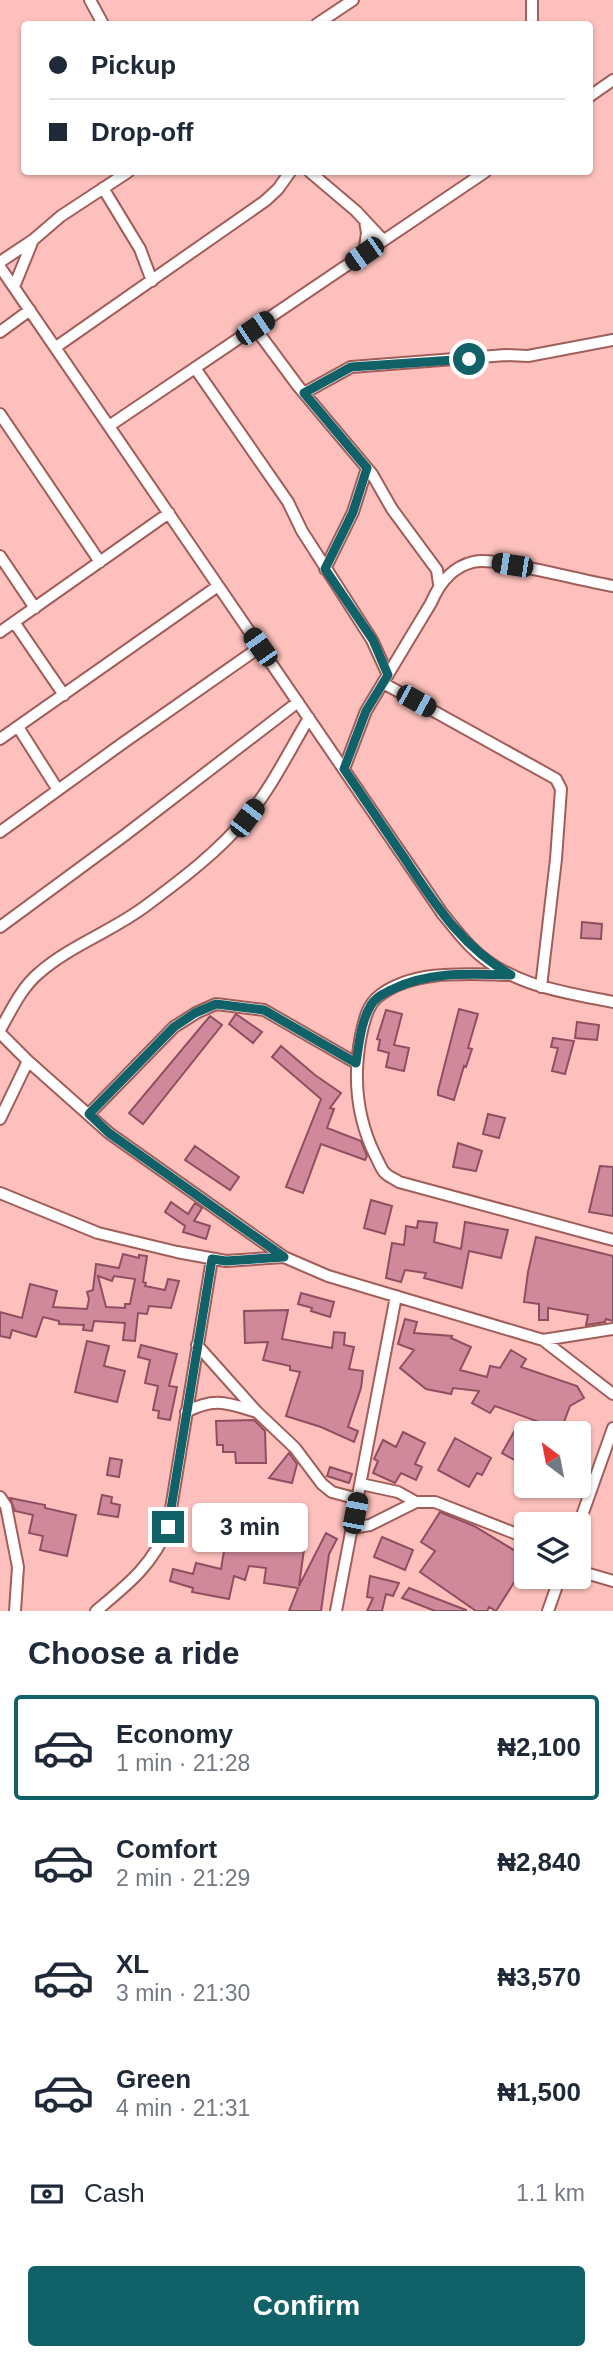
<!DOCTYPE html>
<meta charset="utf-8">
<style>
body{margin:0;font-family:Arial,sans-serif;background:#f2f2f3;color:#1f2937;height:100vh;display:flex;flex-direction:column;font-size:26px;white-space:nowrap}
*{box-sizing:border-box;margin:0}
p{font-size:23px;color:#747a83}
.icon{flex:none;width:38px;height:38px;fill:none;stroke:currentColor;stroke-width:2;stroke-linecap:round;stroke-linejoin:round}
.map{position:relative;height:1611px;overflow:hidden}
.details{display:flex;flex-direction:column;background:#fff;flex:1}
.details>*{flex:none}
.banner{position:absolute;left:21px;top:21px;width:572px;height:154px;border-radius:7px;box-shadow:0 2px 5px #0004;display:grid;align-content:center;height:154px;padding:0 28px;background:#fff}
.needle{width:46px;rotate:328deg}
.tools{position:absolute;left:514px;top:1421px;display:grid;gap:14px}
.tools a{display:grid;place-items:center;width:77px;height:77px;border-radius:7px;background:#fff;box-shadow:0 2px 5px #0004;font-size:35px}
.end{position:absolute;width:32px;height:32px;margin:-16px;border:9px solid #116168;background:#fff;box-shadow:0 0 0 4px #fff}
.from{border-radius:50%}
.bubble{position:absolute;height:49px;border-radius:7px;background:#fff;box-shadow:0 2px 5px #0004;font-size:23px;font-weight:700;line-height:49px;text-align:center}
.car{position:absolute;width:21px;height:42px;margin:-21px -10px;border-radius:9px;box-shadow:0 0 5px 2px #0007;background:linear-gradient(#222 24%,#8ab4d8 0 40%,#222 0 76%,#8ab4d8 0 86%,#222 0)}
.banner b{display:flex;align-items:center;gap:24px;height:66px;font-size:26px}
.banner b+b{border-top:2px solid #e0e1e3}
.banner i{width:18px;height:18px;background:#1f2937}
ul{padding:0;list-style:none}
li{display:flex;align-items:center;gap:21px;height:105px;margin:0 14px 10px;padding:0 14px;border:4px solid transparent;border-radius:7px}
li div{flex:1}
li b{display:block;font-size:26px}
li em{font-style:normal;font-weight:700}
li.active{border-color:#116168}
li>.icon{width:63px;height:63px;stroke-width:1.5}
h2{padding:0 28px;font-size:32px;line-height:84px}
.pay{display:flex;align-items:center;gap:18px;height:77px;padding:0 28px;font-size:26px}
.pay p{margin-inline-start:auto}
.cta{display:flex;gap:14px;margin-top:auto;padding:14px 28px}
.cta a{flex:1;height:80px;border-radius:7px;background:#116168;color:#fff;font-size:28px;font-weight:700;line-height:80px;text-align:center}
.map>svg:first-child{display:block}
</style>
<div class="map">
<svg width="613" height="1611" viewBox="0 0 613 1611">
<rect width="100%" height="100%" fill="#fdc0bc"/>
<path fill="#cf899a" stroke="#904f61" stroke-width="2" fill-rule="evenodd" d="M582,922L602,924L601,939L581,938Z
M459,1009L478,1014L468,1048L472,1049L466,1067L464,1066L454,1100L438,1095V1091Z
M386,1010L402,1014L394,1045L409,1048L404,1071L386,1067L389,1053L378,1050L380,1040L377,1039Z
M236,1014L262,1032L253,1043L229,1024Z
M210,1016L222,1025L143,1124L129,1113Z
M577,1022L599,1025L597,1040L575,1038Z
M553,1038L574,1041L565,1074L552,1071L558,1048L551,1047Z
M281,1046L315,1075L341,1093L330,1108L334,1109L327,1128L361,1141L367,1156L365,1160L321,1144L303,1193L286,1187L321,1099L272,1057Z
M488,1114L505,1118L499,1138L483,1134Z
M458,1143L482,1151L476,1171L453,1167Z
M195,1146L239,1177L230,1190L185,1160Z
M600,1166L613,1167V1216L589,1212Z
M371,1200L392,1206L385,1234L364,1228Z
M171,1202L188,1214L195,1203L202,1208L194,1221L210,1226L206,1239L183,1232L185,1226L165,1212Z
M418,1221L437,1223L434,1242L461,1249L465,1222L508,1230L501,1258L469,1251L462,1288L424,1278L426,1273L405,1270L401,1282L386,1278L392,1243L404,1245L406,1226L417,1228Z
M536,1237L613,1256V1321L606,1319L605,1322L586,1325L588,1315L548,1308V1320H539V1304L524,1302L528,1272Z
M123,1254L139,1258V1255L147,1256L143,1282L146,1283L145,1286L165,1290L168,1279L179,1281L171,1308L149,1306L147,1314L138,1313L135,1341L123,1340L125,1323L94,1321L92,1331L83,1330L84,1325L59,1324V1321L43,1317L36,1337L12,1330L10,1338L0,1336V1312L22,1318L30,1284L57,1291L53,1307L87,1309L89,1299L87,1292L93,1290L96,1264L119,1268ZM98,1276L112,1281L114,1276L135,1279L130,1304H125V1308L106,1307Z
M301,1293L334,1302L330,1317L311,1311L312,1308L298,1304Z
M288,1310L282,1339L332,1348L334,1332L345,1333L344,1345L354,1347L349,1369L363,1371L361,1388L348,1427L358,1431L354,1442L321,1427L286,1416L300,1372L290,1370V1366L263,1360L268,1342L245,1343L244,1311Z
M405,1319L417,1322L414,1333L452,1336L451,1338L471,1347L460,1370L487,1377L490,1366L500,1368L511,1350L526,1359L521,1367L577,1386L584,1398L570,1406L561,1430L495,1406L490,1413L472,1403L479,1391L453,1388L451,1394L426,1389L400,1368L414,1350L398,1344Z
M87,1341L109,1346L104,1366L125,1371L117,1402L75,1392Z
M141,1345L177,1354L169,1386L177,1387L170,1420L158,1418L159,1411L153,1410L158,1386L145,1383L150,1360L138,1357Z
M254,1420L265,1431L266,1463H236L235,1452H223V1445H217L216,1421Z
M515,1430L527,1437V1467L502,1453Z
M403,1432L425,1443L415,1464L422,1467L416,1480L401,1473L395,1483L373,1473L378,1461L374,1459L383,1440L396,1447Z
M455,1438L491,1458L482,1475L477,1473L469,1487L438,1470Z
M289,1453L297,1464L292,1483L269,1478Z
M110,1458L122,1460L119,1477L107,1475Z
M330,1467L352,1474L349,1483L327,1476Z
M102,1495L112,1497L111,1503L120,1505L118,1517L98,1514Z
M10,1498L45,1505V1508L76,1515L67,1556L40,1550L43,1536L29,1533L33,1515L15,1511Z
M440,1512L474,1526L527,1558V1562L496,1611L489,1607L487,1611H476L420,1572L435,1551L421,1542Z
M272,1530L306,1535L299,1586L326,1533L337,1539L329,1554L321,1611H289L298,1588L264,1583L266,1568L249,1566L245,1580L234,1576L229,1599L192,1592L193,1588L170,1581L173,1569L193,1574L196,1563L221,1569L224,1551L214,1548L218,1537L226,1540L228,1532L270,1540Z
M382,1537L413,1550L405,1570L374,1557Z
M370,1576L399,1583L393,1596L386,1594L382,1611H367L373,1598L367,1597Z
M409,1588L466,1610V1611H435L402,1598Z"/>
<g fill="none" stroke-linecap="round" stroke-linejoin="round">
<defs>
<path id="minor" d="M90,0L103,24
M532,0V24
M317,24L353,0
M590,96L613,80
M310,172L356,211L383,240
M103,188L140,249L152,281
M364,254L367,233L365,221
M0,262L33,240L61,216L128,172
M0,267L442,913C451,924 460,936 470,946C507,985 563,992 613,1002
M14,287L33,240
M255,328L298,386L372,474L392,509L437,570L439,584
M0,332L30,310
M56,347L265,201L278,189L290,172
M195,368L288,502L302,531L372,640L388,675
M304,393L351,367L506,355L528,356L613,340
M0,414L100,562
M109,426L485,172
M0,556L35,608
M325,569L353,512L367,468
M14,622L64,695
M0,632L169,513
M383,683L556,779L561,789L556,859L541,987
M18,727L58,790
M0,739L218,586
M344,769L366,711L431,603C439,584 452,567 473,562C485,559 499,563 511,565C545,570 579,580 613,586
M0,832L123,743L260,647
M0,927L125,835L298,702
M508,975C467,974 413,969 379,996C367,1005 364,1022 361,1035C353,1076 356,1116 375,1155C378,1160 381,1169 385,1173C389,1177 395,1179 399,1182L613,1240
M0,1030C11,1011 21,988 39,973C71,945 113,931 147,905C182,879 219,851 247,817C272,787 289,751 309,718
M0,1033L28,1061L109,1133L284,1257L328,1276L543,1340L613,1394
M89,1114L174,1027L196,1013L216,1004L264,1010L356,1063
M0,1119L28,1061
M0,1193L98,1233L177,1252L226,1261L284,1257
M543,1340L613,1329
M197,1345L257,1412L295,1448L322,1484L332,1492L358,1499
M186,1412C215,1397 227,1403 257,1412
M361,1484L398,1492L416,1502H435L527,1538
M0,1497L6,1506L18,1567L15,1611
M579,1524L613,1428
M352,1528L370,1525L416,1502
M579,1571L613,1581
M96,1611C127,1585 152,1566 168,1527L212,1259
M336,1611L396,1296
M548,1611L560,1577"/>
</defs>
<use href="#minor" stroke="#a15d5a" stroke-width="14"/>
<use href="#minor" stroke="#fff" stroke-width="10"/>
</g>
<g fill="none" stroke-linecap="round" stroke-linejoin="round">
<path stroke="#116168" stroke-width="9" d="M168,1527L212,1259L226,1261L284,1257L109,1133L89,1114L174,1027L195,1013L216,1004L264,1010L356,1063C359,1044 361,1021 371,1005C376,997 384,993 393,989C431,971 470,974 511,975C459,945 434,902 401,853C382,825 363,797 344,769L366,711L388,675L373,640L325,569L353,512L367,468L304,393L351,367L469,359"/>
</g>
</svg>
<div class="tools">
<a><svg class="needle" viewBox="-14 -14 28 28"><path d="M0-13l5 13h-10z" fill="#e53935"/><path d="M0 13l5-13h-10z" fill="#747a83"/></svg></a>
<a><svg class="icon" aria-label="layers" viewBox="0 0 24 24"><path d="M12 4l9 5-9 5-9-5zM3 14l9 5 9-5"/></svg></a>
</div>
<i class="end from" style="left:469px;top:359px"></i>
<i class="end" style="left:168px;top:1527px"></i>
<div class="bubble" style="left:192px;top:1503px;width:116px">3 min</div>
<i class="car" style="left:364px;top:254px;rotate:235deg"></i>
<i class="car" style="left:255px;top:328px;rotate:56deg"></i>
<i class="car" style="left:512px;top:565px;rotate:279deg"></i>
<i class="car" style="left:260px;top:647px;rotate:325deg"></i>
<i class="car" style="left:416px;top:701px;rotate:119deg"></i>
<i class="car" style="left:247px;top:818px;rotate:37deg"></i>
<i class="car" style="left:355px;top:1513px;rotate:11deg"></i>
<div class="banner">
<b><i class="from"></i>Pickup</b>
<b><i></i>Drop-off</b>
</div>
</div>
<section class="details">
<h2>Choose a ride</h2>
<ul>
<li class="active"><svg class="icon" aria-label="car" viewBox="0 0 24 24"><path d="M5 17H2v-5l4-1 3-4h7l3 4 3 1v5h-3M9 17h6M6 11h13"/><circle cx="7" cy="17" r="2"/><circle cx="17" cy="17" r="2"/></svg><div><b>Economy</b><p>1 min · 21:28</p></div><em>₦2,100</em></li>
<li><svg class="icon" aria-label="car" viewBox="0 0 24 24"><path d="M5 17H2v-5l4-1 3-4h7l3 4 3 1v5h-3M9 17h6M6 11h13"/><circle cx="7" cy="17" r="2"/><circle cx="17" cy="17" r="2"/></svg><div><b>Comfort</b><p>2 min · 21:29</p></div><em>₦2,840</em></li>
<li><svg class="icon" aria-label="car" viewBox="0 0 24 24"><path d="M5 17H2v-5l4-1 3-4h7l3 4 3 1v5h-3M9 17h6M6 11h13"/><circle cx="7" cy="17" r="2"/><circle cx="17" cy="17" r="2"/></svg><div><b>XL</b><p>3 min · 21:30</p></div><em>₦3,570</em></li>
<li><svg class="icon" aria-label="car" viewBox="0 0 24 24"><path d="M5 17H2v-5l4-1 3-4h7l3 4 3 1v5h-3M9 17h6M6 11h13"/><circle cx="7" cy="17" r="2"/><circle cx="17" cy="17" r="2"/></svg><div><b>Green</b><p>4 min · 21:31</p></div><em>₦1,500</em></li>
</ul>
<div class="pay"><svg class="icon" aria-label="cash" viewBox="0 0 24 24"><path d="M3 7h18v10H3z"/><circle cx="12" cy="12" r="2"/></svg>Cash<p>1.1 km</p></div>
<div class="cta"><a>Confirm</a></div>
</section>
